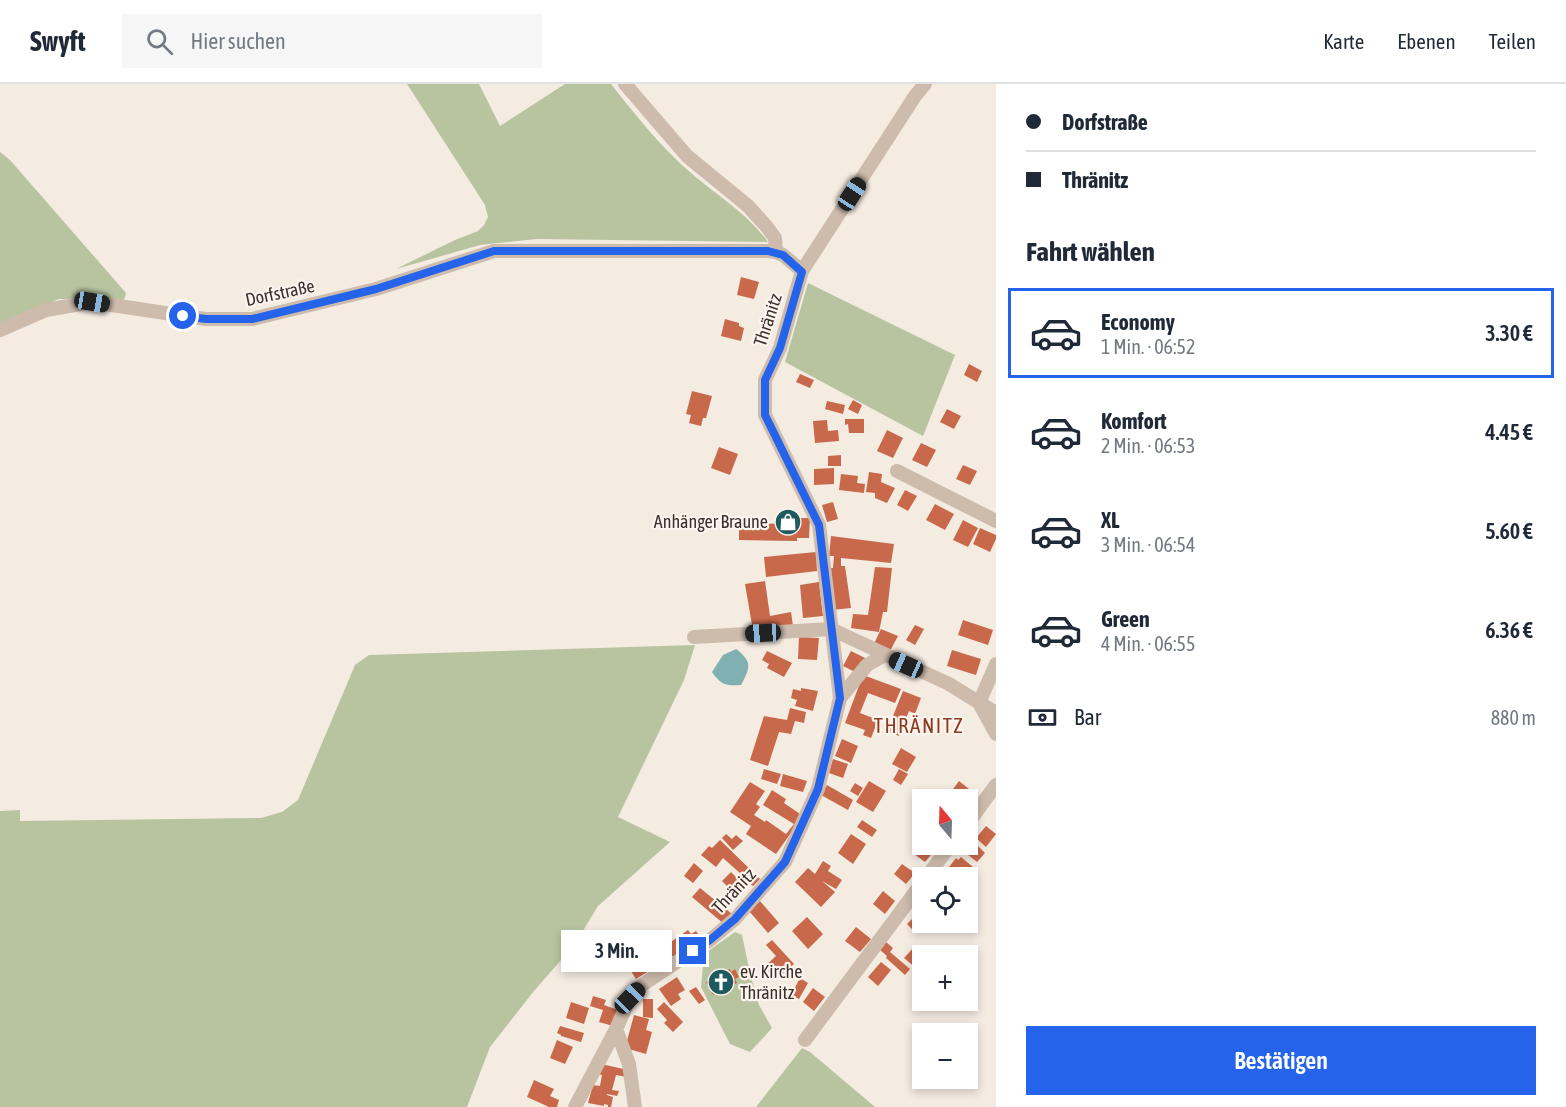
<!DOCTYPE html>
<html lang="de">
<meta charset="utf-8">
<style>
body{margin:0;font-family:"Asap Condensed",sans-serif;background:#f6f6f7;color:#1f2937;height:100vh;display:flex;flex-direction:column;font-size:22px;white-space:nowrap}
*{box-sizing:border-box;margin:0}
p{font-size:20px;color:#747a83}
.icon{flex:none;width:33px;height:33px;fill:none;stroke:currentColor;stroke-width:2;stroke-linecap:round;stroke-linejoin:round}
.map{position:relative;flex:1;overflow:hidden}
.drawer{display:flex;flex-direction:column;background:#fff;width:570px}
.drawer>*{flex:none}
.banner{display:grid;align-content:center;height:132px;padding:0 30px;background:#fff}
.needle{width:39px;rotate:341deg}
.buttons{position:absolute;left:912px;top:705px;display:grid;gap:12px}
.buttons a{display:grid;place-items:center;width:66px;height:66px;border-radius:0px;background:#fff;box-shadow:0 3px 9px #0003;font-size:30px}
.end{position:absolute;width:27px;height:27px;margin:-14px;border:8px solid #2563eb;background:#fff;box-shadow:0 0 0 3px #fff}
.from{border-radius:50%}
.bubble{position:absolute;height:42px;border-radius:0px;background:#fff;box-shadow:0 3px 9px #0003;font-size:20px;font-weight:600;line-height:42px;text-align:center}
.car{position:absolute;width:18px;height:36px;margin:-18px -9px;border-radius:8px;box-shadow:0 0 4px 2px #0007;background:linear-gradient(#222 24%,#8ab4d8 0 40%,#222 0 76%,#8ab4d8 0 86%,#222 0)}
.banner b{display:flex;align-items:center;gap:21px;height:57px;font-size:22px}
.banner b+b{border-top:2px solid #e0e1e3}
.banner i{width:15px;height:15px;background:#1f2937}
ul{padding:0;list-style:none}
li{display:flex;align-items:center;gap:18px;height:90px;margin:0 12px 9px;padding:0 18px;border:3px solid transparent;border-radius:0px}
li div{flex:1}
li b{display:block;font-size:22px}
li em{font-style:normal;font-weight:600}
li.on{border-color:#2563eb}
li>.icon{width:54px;height:54px;stroke-width:1.5}
h2{padding:0 30px;font-size:27px;line-height:72px}
.pay{display:flex;align-items:center;gap:15px;height:66px;padding:0 30px;font-size:22px}
.pay p{margin-inline-start:auto}
.cta{display:flex;gap:12px;margin-top:auto;padding:12px 30px}
.cta a{flex:1;height:69px;border-radius:0px;background:#2563eb;color:#fff;font-size:24px;font-weight:600;line-height:69px;text-align:center}
header{display:flex;align-items:center;gap:36px;box-sizing:border-box;height:84px;padding:0 30px;background:#fff;border-bottom:2px solid #e0e1e3}
header strong{font-size:28px}
nav{display:flex;gap:33px;margin-inline-start:auto;font-size:21px}
.search{width:420px;height:54px;background:#f6f6f7;display:flex;align-items:center;gap:15px;box-sizing:border-box;padding:0 21px;border-radius:0px;color:#747a83;font-size:22px}
main{display:flex;flex:1;min-height:0}
.map>svg:first-child{display:block}
</style>
<header>
<strong>Swyft</strong>
<div class="search"><svg class="icon" aria-label="search" viewBox="0 0 24 24"><circle cx="10" cy="10" r="6"/><path d="M15 15l6 6"/></svg>Hier suchen</div>
<nav><a>Karte</a><a>Ebenen</a><a>Teilen</a></nav>
</header>
<main>
<div class="map">
<svg width="996" height="1023" viewBox="0 0 996 1023">
<rect width="100%" height="100%" fill="#f4ebe1"/>
<path fill="#b8c4a0" d="M407,0H479L500,42L565,0H611C637,33 660,62 692,90C718,112 748,130 768,158L537,155L480,161L396,185L455,156L478,147L484,141L488,133L485,121Z
M0,68L10,76L126,209L124,216L59,215L0,239Z
M808,199L955,271L923,352L785,278Z
M695,561L684,596L618,733L670,758L598,822L575,860L534,907L490,963L467,1023H0V727L20,726V737L261,734L282,728L298,716L355,581L369,571Z
M735,848L742,851L750,889L759,921L772,944L750,968L730,960L701,903L704,870Z
M802,964L810,968L875,1023H756Z"/>
<path fill="#7fb0b2" d="M736,565C753,578 750,584 741,601C726,602 721,601 712,588L723,571Z"/>
<path fill="#c8694b" d="M741,193L759,198L754,215L737,211Z
M725,235L739,239V242L744,244L741,257L721,252Z
M969,280L982,287L977,298L964,291Z
M800,290L814,296L810,304L796,298Z
M692,307L712,312L706,334H703L701,342L689,339L691,331L686,330Z
M853,316L862,321L858,330L848,325Z
M827,317L845,321L843,330L825,325Z
M947,325L961,332L954,345L940,338Z
M845,335H864V349H849L848,340L845,341Z
M827,336L828,347L838,346L839,357L815,359L813,337Z
M887,346L903,354L893,374L877,367Z
M921,359L936,366L927,383L912,376Z
M719,363L738,370L730,391L711,384Z
M841,371V382H828V372Z
M963,381L977,387L970,401L956,395Z
M834,384V400L814,401V385Z
M869,388L882,390L881,398L895,404L887,419L875,414V409L866,408Z
M841,390L858,392L857,399L865,400L864,409L839,406Z
M905,406L917,412L908,427L897,421Z
M833,418L838,435L827,438L822,421Z
M935,420L954,430L945,446L926,436Z
M793,434H810L809,454H797V457L739,456V439L793,440Z
M963,436L978,444L968,463L953,456Z
M980,444L996,451V455L990,468L973,460Z
M831,452L894,460L891,479L841,474V482H845L851,524L832,526L827,484H833L834,472H829Z
M816,468L817,487L766,493L764,473Z
M875,483L892,484L887,528H883L879,548L851,544L853,530L868,531Z
M765,497L770,532L791,528L793,542L753,547L745,500Z
M819,498L823,532L803,534L800,501Z
M963,536L993,546L988,561L958,551Z
M915,541L924,545L915,561L906,556Z
M881,545L898,552L890,567L874,560Z
M799,553L819,554L817,576L798,575Z
M952,566L981,575L976,591L947,582Z
M767,567L792,579L784,593L767,584L769,580L762,576Z
M851,567L867,575L859,590L843,582Z
M863,591L901,605L895,619L868,609L860,629L878,636L871,654L863,651L865,646L845,639Z
M801,604L818,607L813,627L795,622L797,616L791,614L793,605L801,607Z
M903,607L921,614L915,630L909,627L899,652L887,647Z
M790,624L806,628L804,639L795,637L791,650L779,648L768,682L750,676L764,632L787,636Z
M842,655L858,662L851,679L835,672Z
M901,664L916,673L907,688L892,680Z
M833,675L848,680L843,694L829,689Z
M764,685L781,690L777,700L761,695Z
M899,685L908,690L901,701L893,696Z
M783,690L807,697L803,708L780,702Z
M869,697L886,707L873,728L856,718Z
M959,697L969,705L963,714L965,716H945Z
M750,698L765,707L756,720L760,723L754,731L765,738L766,736L786,750L794,740L763,721L772,706L786,715L784,719L803,732L776,770L746,750L751,742L730,728Z
M855,699L863,704L858,712L850,707Z
M827,701L853,716L848,726L821,711Z
M862,736L877,746L872,753L857,743Z
M986,742L996,750L986,763L976,754Z
M726,750L732,755L736,751L743,757L733,766L722,754Z
M851,750L866,760L853,780L838,769Z
M720,756L760,795L753,802L749,799L737,812L722,797L731,788L737,794L741,790L723,774L716,783L701,771L709,762L712,764Z
M922,760H929L936,765L925,778L914,770Z
M976,760L985,769L977,778L967,770Z
M961,773L973,783L963,794L949,783L956,774L958,776Z
M823,777L831,782L828,787L842,796L836,805L822,797L835,808L821,823L795,798L808,784L815,790Z
M694,779L703,787L693,799L684,792Z
M902,780L915,789L906,800L894,790Z
M700,804L732,830L724,840L692,813Z
M883,807L895,817L885,830L873,820Z
M760,817L779,839L768,849L749,827Z
M807,833L823,850L808,865L792,847Z
M914,833L921,839L914,847L907,840Z
M856,843L871,855L860,868L845,857Z
M688,846L691,850L696,847L701,854L676,877L665,862Z
M649,854L654,859L645,869L640,863Z
M772,856L794,880L776,896L764,883L776,872L766,861Z
M886,858L893,864L890,868L910,885L905,891L886,874L887,872L879,865Z
M915,862L926,872H922V886L921,888L904,874Z
M650,872L657,882L636,895L629,884L636,879L637,881Z
M881,878L891,886L878,902L868,893Z
M730,885L731,888L735,885L739,893L735,895L737,899L713,911L706,898Z
M677,893L685,906L678,910L681,915L671,922L659,905Z
M800,894L808,899L799,915L791,911Z
M696,903L705,916L699,920L689,907Z
M813,904L825,913L814,927L803,918Z
M593,912L606,916L604,921L618,926L613,942L599,938L603,926L590,922Z
M643,915H653V934L643,933Z
M571,918L589,924L584,940L566,934Z
M664,918L683,938L673,948L664,939L667,936L657,925Z
M634,931L649,935L646,946L652,948L646,970L625,964Z
M560,942L584,949L581,958L561,952V951L557,949Z
M557,956L573,963L565,980L550,974Z
M601,980L628,986L626,993L616,991L612,1006L619,1007L617,1012L607,1010V1011L613,1013L611,1023H608V1021L604,1020V1022L588,1019L593,1001L600,1002L602,991L598,990Z
M534,996L554,1005L550,1012L559,1016L557,1023H549L527,1013Z"/>
<g fill="none" stroke-linecap="round" stroke-linejoin="round">
<path stroke="#cdbbac" stroke-width="14" d="M625,0L687,72L748,122L767,143L775,154L776,168L783,171L802,187
M0,246L46,226L92,218L205,235H252L376,205L494,167H768L776,168
M897,387L996,437
M694,553L831,545L949,600L996,629
M996,580L979,619L996,650
M840,614L867,581L885,571
M968,739L996,701
M926,794L951,760
M616,945L629,980L635,1023
M805,956L922,799
M575,1023L616,945L630,914L642,901L710,856L735,835L785,778L818,705L840,614L819,441L765,331V296L780,264L802,187L915,12L925,0"/>
</g>
<g fill="none" stroke-linecap="round" stroke-linejoin="round">
<path stroke="#2563eb" stroke-width="8" d="M183,232L206,235H252L376,205L494,167H768L783,171L802,188L780,264L765,296V331L819,441L840,614L818,705L785,778L735,835L710,856L693,867"/>
</g>
<defs>
<symbol id="shop-disc" viewBox="-11 -11 22 22"><circle r="9.5" fill="#1f5a5e" stroke="#fbf5ee"/><path d="M-5-2.5h2.3a2.7 3.5 0 0 1 5.4 0H5L5.5 6h-11ZM-1.5-2.5h3a1.5 2.3 0 0 0-3 0Z" fill="#fff"/></symbol>
<symbol id="church-disc" viewBox="-11 -11 22 22"><circle r="9.5" fill="#1f5a5e" stroke="#fbf5ee"/><path d="M-1.2-6h2.4v3.5h3.3v2.4h-3.3V6h-2.4V-.1h-3.3v-2.4h3.3Z" fill="#fff"/></symbol>
</defs>
<g fill-rule="evenodd">
<use href="#shop-disc" x="773" y="423" width="30" height="30"/>
<use href="#church-disc" x="706" y="883" width="30" height="30"/>
</g>
<g text-anchor="middle" stroke-width="4.5" stroke-linejoin="round" paint-order="stroke">
<g font-size="18" fill="#3b302b" stroke="#fbf5ee">
<text transform="translate(280 209) rotate(-12)" y="6">Dorfstraße</text>
<text transform="translate(768 236) rotate(-72)" y="6">Thränitz</text>
<text transform="translate(734 807) rotate(-47)" y="6">Thränitz</text>
</g>
<g font-size="18" fill="#3b302b" stroke="#fbf5ee" text-anchor="end">
<text x="768" y="444">Anhänger Braune</text>
<text x="740" y="894" text-anchor="start">ev. Kirche<tspan x="740" dy="21">Thränitz</tspan></text>
</g>
<g font-size="21" letter-spacing="1.5" fill="#8c3b22" stroke="#fbf5ee">
<text x="919" y="649">THRÄNITZ</text>
</g>
</g>
</svg>
<div class="buttons">
<a><svg class="needle" viewBox="-14 -14 28 28"><path d="M0-13l5 13h-10z" fill="#e53935"/><path d="M0 13l5-13h-10z" fill="#747a83"/></svg></a>
<a><svg class="icon" aria-label="locate" viewBox="0 0 24 24"><circle cx="12" cy="12" r="6"/><path d="M12 2v4M12 18v4M2 12h4M18 12h4"/></svg></a>
<a>+</a>
<a>−</a>
</div>
<i class="end from" style="left:183px;top:232px"></i>
<i class="end" style="left:693px;top:867px"></i>
<div class="bubble" style="left:561px;top:846px;width:111px">3 Min.</div>
<i class="car" style="left:852px;top:110px;rotate:33deg"></i>
<i class="car" style="left:92px;top:218px;rotate:99deg"></i>
<i class="car" style="left:763px;top:549px;rotate:267deg"></i>
<i class="car" style="left:906px;top:581px;rotate:294deg"></i>
<i class="car" style="left:630px;top:914px;rotate:44deg"></i>
</div>
<section class="drawer">
<div class="banner">
<b><i class="from"></i>Dorfstraße</b>
<b><i></i>Thränitz</b>
</div>
<h2>Fahrt wählen</h2>
<ul>
<li class="on"><svg class="icon" aria-label="car" viewBox="0 0 24 24"><path d="M5 17H2v-5l4-1 3-4h7l3 4 3 1v5h-3M9 17h6M6 11h13"/><circle cx="7" cy="17" r="2"/><circle cx="17" cy="17" r="2"/></svg><div><b>Economy</b><p>1 Min. · 06:52</p></div><em>3.30 €</em></li>
<li><svg class="icon" aria-label="car" viewBox="0 0 24 24"><path d="M5 17H2v-5l4-1 3-4h7l3 4 3 1v5h-3M9 17h6M6 11h13"/><circle cx="7" cy="17" r="2"/><circle cx="17" cy="17" r="2"/></svg><div><b>Komfort</b><p>2 Min. · 06:53</p></div><em>4.45 €</em></li>
<li><svg class="icon" aria-label="car" viewBox="0 0 24 24"><path d="M5 17H2v-5l4-1 3-4h7l3 4 3 1v5h-3M9 17h6M6 11h13"/><circle cx="7" cy="17" r="2"/><circle cx="17" cy="17" r="2"/></svg><div><b>XL</b><p>3 Min. · 06:54</p></div><em>5.60 €</em></li>
<li><svg class="icon" aria-label="car" viewBox="0 0 24 24"><path d="M5 17H2v-5l4-1 3-4h7l3 4 3 1v5h-3M9 17h6M6 11h13"/><circle cx="7" cy="17" r="2"/><circle cx="17" cy="17" r="2"/></svg><div><b>Green</b><p>4 Min. · 06:55</p></div><em>6.36 €</em></li>
</ul>
<div class="pay"><svg class="icon" aria-label="cash" viewBox="0 0 24 24"><path d="M3 7h18v10H3z"/><circle cx="12" cy="12" r="2"/></svg>Bar<p>880 m</p></div>
<div class="cta"><a>Bestätigen</a></div>
</section>
</main>
